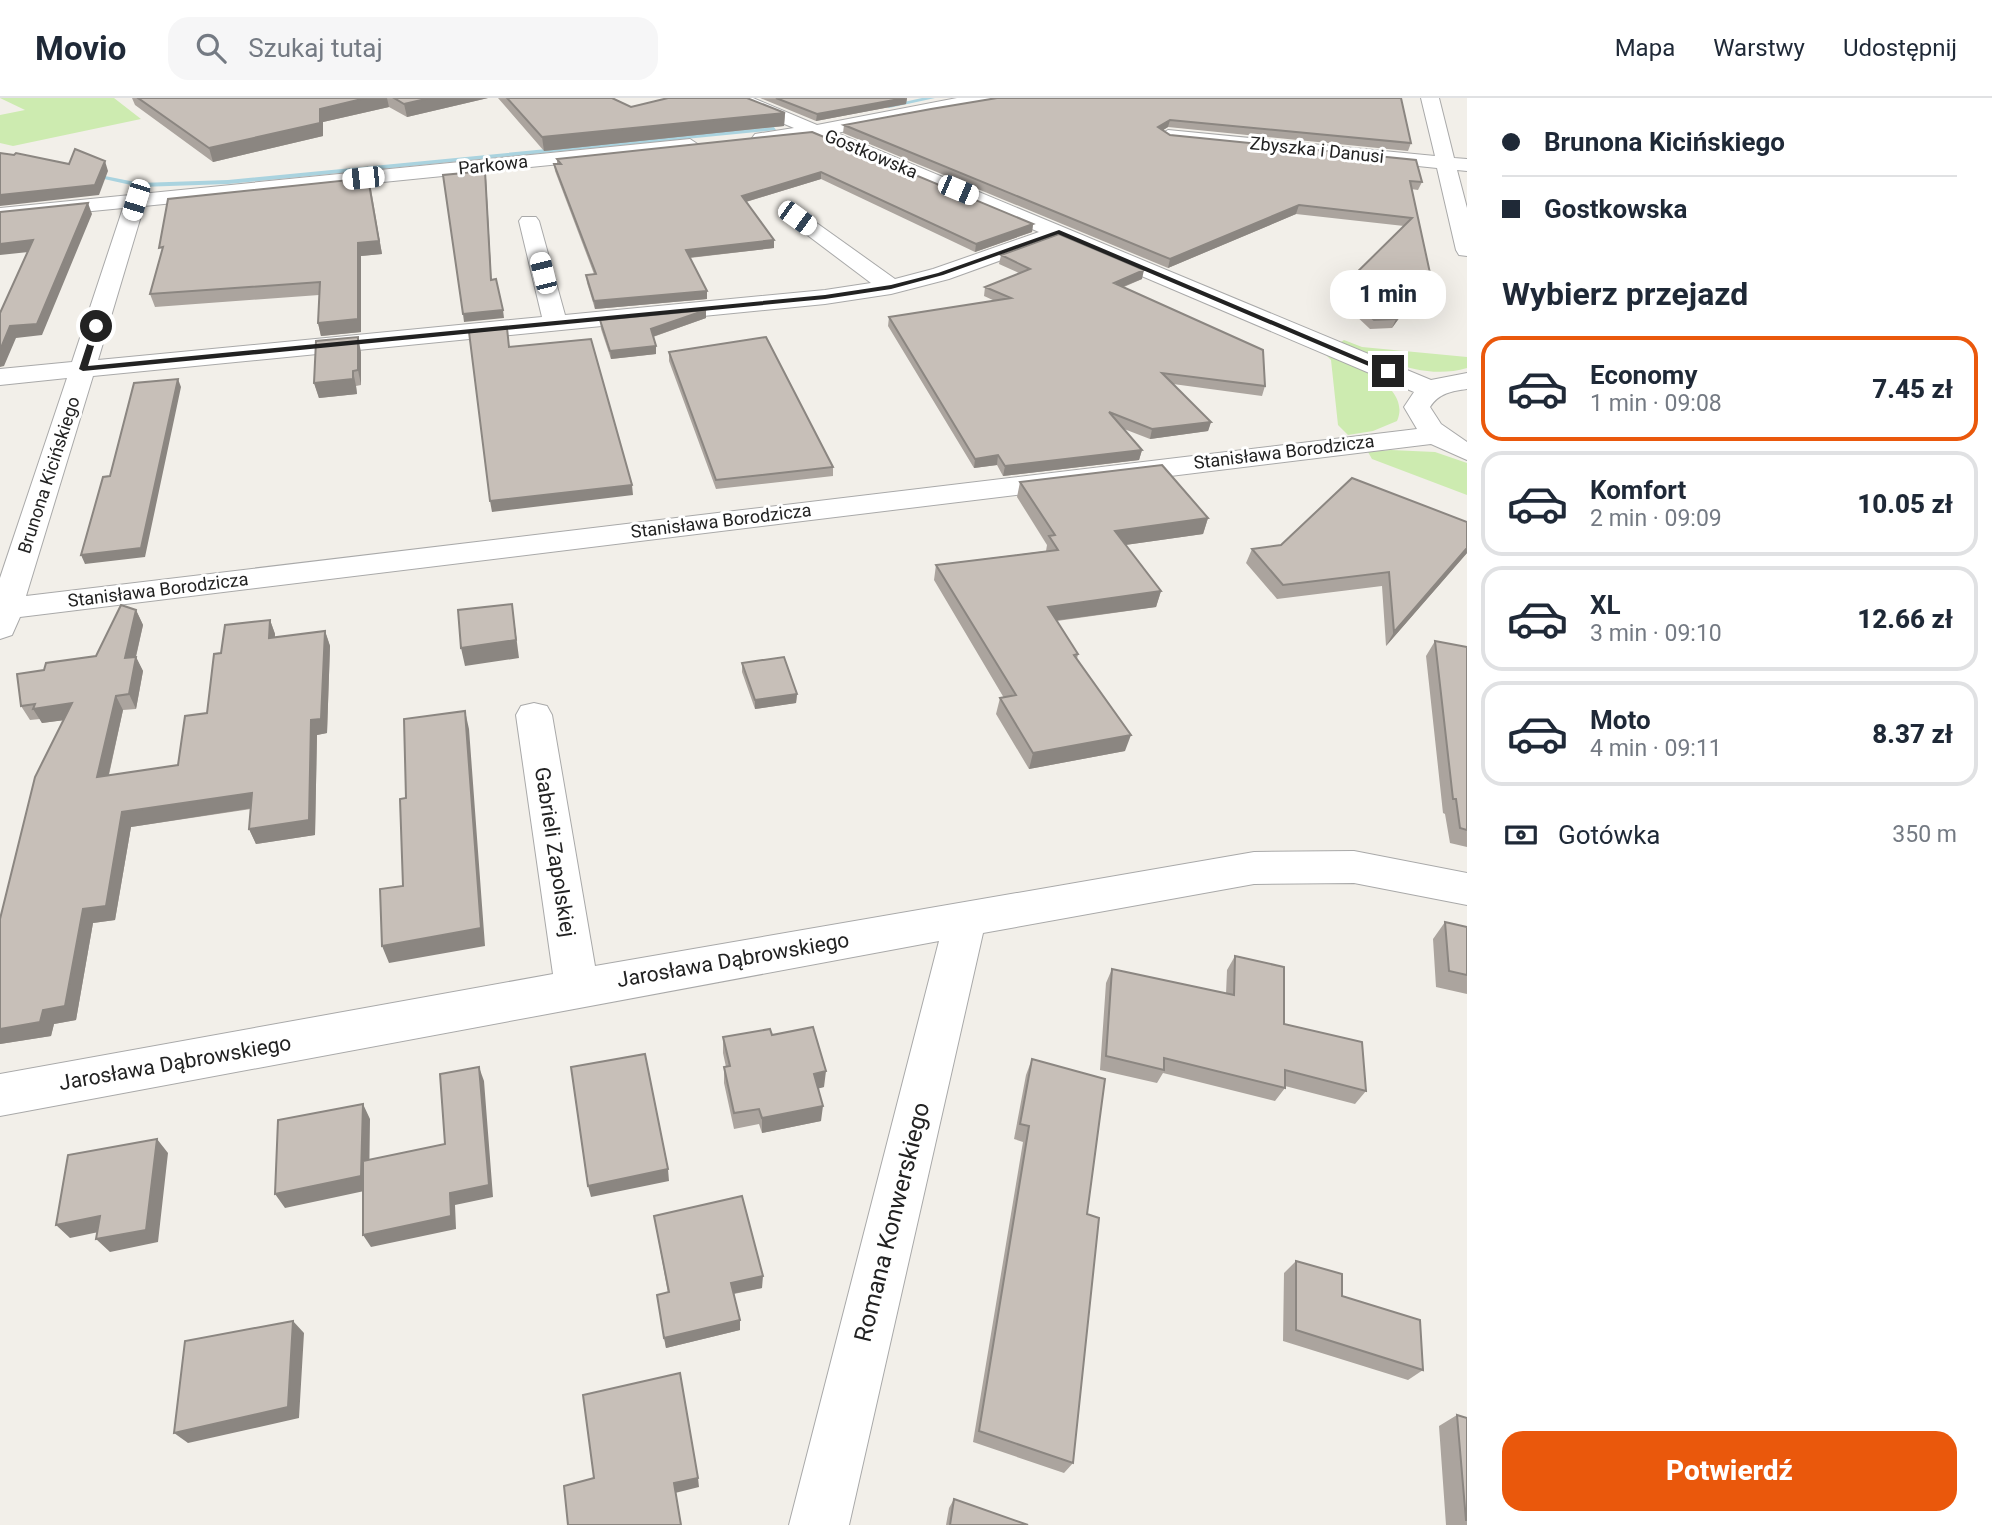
<!DOCTYPE html>
<html lang="pl">
<meta charset="utf-8">
<style>
body{margin:0;font-family:Roboto,sans-serif;background:#f6f6f7;color:#1f2937;height:100vh;display:flex;flex-direction:column;font-size:26px;white-space:nowrap}
*{box-sizing:border-box;margin:0}
p{font-size:23px;color:#747a83}
.icon{flex:none;width:38px;height:38px;fill:none;stroke:currentColor;stroke-width:2;stroke-linecap:round;stroke-linejoin:round}
.map{position:relative;flex:1;overflow:hidden}
.panel{display:flex;flex-direction:column;background:#fff;width:525px}
.panel>*{flex:none}
.top-card{display:grid;align-content:center;height:154px;padding:0 35px;background:#fff}
.end{position:absolute;width:32px;height:32px;margin:-16px;border:9px solid #222;background:#fff;box-shadow:0 0 0 4px #fff}
.from{border-radius:50%}
.bubble{position:absolute;height:49px;border-radius:21px;background:#fff;box-shadow:0 7px 28px #0002;font-size:23px;font-weight:800;line-height:49px;text-align:center}
.car{position:absolute;width:21px;height:42px;margin:-21px -10px;border-radius:9px;box-shadow:0 0 5px 2px #0007;background:linear-gradient(#fff 24%,#345 0 40%,#fff 0 76%,#345 0 86%,#fff 0)}
.top-card b{display:flex;align-items:center;gap:24px;height:66px;font-size:26px}
.top-card b+b{border-top:2px solid #e0e1e3}
.top-card i{width:18px;height:18px;background:#1f2937}
ul{padding:0;list-style:none}
li{display:flex;align-items:center;gap:21px;height:105px;margin:0 14px 10px;padding:0 21px;border:4px solid #e0e1e3;border-radius:21px}
li div{flex:1}
li b{display:block;font-size:26px}
li em{font-style:normal;font-weight:800}
li.selected{border-color:#ea580c}
li>.icon{width:63px;height:63px;stroke-width:1.5}
h2{padding:0 35px;font-size:32px;line-height:84px}
.pay{display:flex;align-items:center;gap:18px;height:77px;padding:0 35px;font-size:26px}
.pay p{margin-inline-start:auto}
.primary-button{display:flex;gap:14px;margin-top:auto;padding:14px 35px}
.primary-button a{flex:1;height:80px;border-radius:21px;background:#ea580c;color:#fff;font-size:28px;font-weight:800;line-height:80px;text-align:center}
header{display:flex;align-items:center;gap:42px;box-sizing:border-box;height:98px;padding:0 35px;background:#fff;border-bottom:2px solid #e0e1e3}
header strong{font-size:33px}
nav{display:flex;gap:38px;margin-inline-start:auto;font-size:24px}
.search{width:490px;height:63px;background:#f6f6f7;display:flex;align-items:center;gap:18px;box-sizing:border-box;padding:0 24px;border-radius:21px;color:#747a83;font-size:26px}
main{display:flex;flex:1;min-height:0}
.map>svg:first-child{display:block}
</style>
<header>
<strong>Movio</strong>
<div class="search"><svg class="icon" aria-label="search" viewBox="0 0 24 24"><circle cx="10" cy="10" r="6"/><path d="M15 15l6 6"/></svg>Szukaj tutaj</div>
<nav><a>Mapa</a><a>Warstwy</a><a>Udostępnij</a></nav>
</header>
<main>
<div class="map">
<svg width="1467" height="1427" viewBox="0 0 1467 1427">
<rect width="100%" height="100%" fill="#f2efe9"/>
<path fill="#cdebb0" d="M0,0H114L141,21L13,48L0,45V17L25,12Z
M1344,242L1362,249L1467,259V270C1423,283 1381,260 1341,244Z
M1322,253C1348,265 1413,286 1397,323L1373,333L1348,337L1338,327L1331,262Z
M1391,352L1435,354L1467,365V397L1372,361L1368,354Z"/>
<g fill="none" stroke-linecap="round" stroke-linejoin="round">
<path fill="#aad3df" fill-rule="evenodd" d="M922,0H935L889,10L886,8Z
M774,29L776,32L228,86L140,89L86,77L90,75L140,85L228,82Z"/>
<defs>
<path id="minor" d="M729,0H753L817,27L957,0H991L982,5L837,35L1431,282L1467,275V291C1452,293 1439,295 1430,309L1441,326L1467,344V362L1431,346L20,519L12,537L0,541V480L67,280L0,287V271L72,264L123,110L0,122V110L690,41L699,47L690,53L144,108L98,262L542,219L519,123L522,119H536L539,123L565,217L825,192L871,185L790,124L787,120L790,116H804L895,181L933,171L1039,134L813,38L761,45L755,44L752,40L755,36L794,30L732,4ZM1057,142L1414,294L1404,309L1417,331L26,498L93,278L825,206L891,196L949,181Z
M1421,0H1439L1454,60L1467,61V73L1457,72L1467,110V158L1459,157L1456,152L1437,70L1168,42L1159,37L1168,32L1435,58Z
M534,605L547,608L552,617L595,868L1254,754L1354,753L1467,775V807L1354,785L1254,786L983,835L849,1427H789L939,843L0,1018V976L553,876L516,617L521,608Z"/>
</defs>
<use href="#minor" stroke="#a9a9a9" stroke-width="2"/>
<use href="#minor" fill="#fff" fill-rule="evenodd"/>
</g>
<path fill="#aba49e" d="M132,0H488L407,19L389,9L323,24V38L213,64L135,7Z
M498,0H612L631,9L785,15L784,28L544,53Z
M760,0H907L906,6L816,23Z
M997,0L1411,45L1408,53L1168,29L1163,32L1170,37L1422,84L1418,92L1411,91L1426,183L1392,230L1370,231L1336,199L1340,191L1404,128L1296,116L1168,170L843,35L844,27Z
M812,34L1033,126L1032,134L975,154L821,81L746,104L774,150L690,160L707,201L595,211L587,185L586,177L594,176L555,73L554,66H557V61Z
M371,91L382,156L361,158V234L321,238L318,225L319,197L155,209L150,196Z
M1001,157L1142,181L1124,189L1265,288L1262,298L1173,286L1211,324L1208,333L1150,341L1124,331L1142,352L1139,362L1003,378L997,367L974,370L888,228L889,219L995,203L984,198L985,189L1019,175L999,166Z
M706,220L653,239L656,256L611,261L601,231L600,222Z
M361,254V287L356,288L357,296L319,300L314,285Z
M669,254L833,369V378L716,391L669,263Z
M1020,384L1208,420L1203,436L1125,447L1161,493L1156,509L1057,523L1078,556L1077,561L1125,653L1029,671L996,616L1000,600H1004L934,482L936,467L1046,453L1047,447L1017,399Z
M1467,424V455L1386,548L1382,488L1277,501L1246,465L1252,451Z
M136,512L143,527L136,559L143,573L136,611L123,612L109,677L178,667L207,615L221,555L270,522L275,536V539L325,533L330,548L327,635L317,637L315,737L256,746L249,731L251,711L131,729L115,822L93,825L76,922L54,926L51,938L0,946V821L64,622L42,625L40,621L30,622L21,608L44,572L96,558Z
M1435,543L1467,549V749L1450,745L1445,716L1443,715L1426,558Z
M742,565L797,596L796,605L755,611L742,574Z
M1445,824L1467,829V896L1436,889L1433,841Z
M1235,858L1284,926L1366,993L1355,1006L1285,988V990L1275,1003L1163,975L1157,985L1100,972L1106,885L1112,871L1226,896L1227,872Z
M772,937L824,989L818,990L821,1023L762,1035L759,1026L734,1031L724,985V969H726L723,955V939Z
M1032,961L1087,1116L1073,1365L1064,1375L973,1344L1023,1044L1014,1041L1026,977Z
M654,1118L762,1190L734,1196L740,1222V1232L666,1250L657,1197L668,1195Z
M1296,1163L1342,1198L1423,1272L1408,1282L1283,1243L1284,1175Z
M1457,1317L1467,1320V1427H1446L1439,1328Z
M954,1401L1028,1427H946L949,1410Z"/>
<path fill="#8b8681" d="M366,0H387L389,9L323,24V38L213,64L209,50L320,11Z
M430,0H488L407,19L404,6Z
M907,0L906,6L816,23L817,16Z
M785,15L784,28L544,53L542,39Z
M1170,22L1168,29L1157,36L1158,29Z
M105,63L108,73L99,97L0,108V97Z
M485,73L486,80L492,190L491,182Z
M821,74V81L742,105V98Z
M368,80L382,156L361,158V234L321,238L318,225L358,145Z
M88,105L92,116L42,237L16,240L4,268L0,269V252L10,228Z
M1299,107L1296,116L1168,170L1170,161Z
M1033,126L1032,134L975,154L976,146Z
M33,142L38,153L0,157V146Z
M774,142V150L686,160V152Z
M1144,172L1142,181L1112,193L1114,185Z
M1430,175L1426,183L1392,230L1396,221Z
M707,193V201L595,211L594,203Z
M503,212L504,220L464,224L463,216Z
M706,212V220L652,239L651,231Z
M358,239L361,254V287L358,272Z
M656,248V256L611,261L610,253Z
M353,273L356,288L357,296L319,300L314,285Z
M178,281L181,289L145,459L85,466L81,457Z
M1211,324L1208,333L1150,341L1152,331Z
M1142,352L1139,362L1003,378L1005,368Z
M998,357L997,367L974,370L975,361Z
M632,387L633,397L492,414L490,403Z
M1208,420L1203,436L1111,449L1115,433Z
M1467,450V455L1386,548L1394,534Z
M1161,493L1156,509L1044,524L1048,509Z
M512,506L519,560L465,568L461,550Z
M136,512L143,527L132,575L125,560Z
M270,522L275,536L274,555L269,540Z
M325,533L330,548L327,635L317,637L315,737L256,746L249,731L311,622Z
M136,559L143,573L136,611L129,596Z
M797,596L796,605L755,611V602Z
M116,598L123,612L105,693L97,679Z
M72,605L81,620L42,625L33,611Z
M465,613L469,631L485,848L389,865L382,848Z
M1131,637L1125,653L1029,671L1033,655Z
M252,695L259,709L131,729L115,822L93,825L76,922L54,926L51,938L0,946V931L43,912L122,714Z
M479,969L484,983L493,1099L455,1107L456,1131L371,1149L363,1137L450,1095Z
M826,973L824,989L813,992L814,976Z
M363,1006L370,1021L369,1092L285,1110L275,1096Z
M823,1008L821,1023L762,1035V1020Z
M157,1041L168,1055L158,1144L110,1154L96,1141Z
M668,1071L669,1083L591,1099L588,1088Z
M100,1118L113,1131L70,1140L56,1127Z
M763,1178L762,1190L731,1196V1185Z
M740,1222V1232L666,1250L664,1240Z
M293,1223L304,1235L299,1320L188,1345L174,1335Z
M698,1380L699,1389L675,1395L674,1385Z"/>
<path fill="#c7bfb8" stroke="#8b8681" stroke-width="2" d="M138,0H366L320,11V25L209,50Z
M394,0H430L404,6Z
M507,0H612L631,9L668,0H747L785,15L542,39Z
M776,0H905L817,16Z
M997,0H1401L1411,45L1170,22L1158,29L1170,37L1416,62L1422,84L1410,83L1430,175L1396,221L1374,222L1340,191L1412,120L1299,107L1170,161L844,27L931,11Z
M812,34L1033,126L976,146L821,74L742,98L774,142L686,152L707,193L594,203L586,177L596,176L554,66H561L557,61Z
M75,51L105,63L95,87L0,97V55L14,57L16,55L69,66Z
M485,73L491,182L496,181L503,212L463,216L443,77Z
M368,80L379,143L358,145V221L318,225L320,184L150,196L163,149L159,150L168,101Z
M88,105L37,226L10,228L0,252V215L33,142L0,146V114Z
M1059,136L1144,172L1114,185L1263,252L1265,288L1162,275L1211,324L1152,331L1109,314L1142,352L1005,368L998,357L975,361L889,219L1011,200L985,189L1030,171L1001,157Z
M706,212L651,231L656,248L610,253L600,222Z
M507,230L509,249L591,241L632,387L490,403L469,234Z
M358,239V272L353,273V281L314,285L316,243Z
M766,239L833,369L716,382L669,254Z
M178,281L141,450L81,457L103,379L110,378L134,285Z
M1162,367L1208,420L1115,433L1161,493L1048,509L1078,556L1074,557L1131,637L1033,655L1000,600L1016,597L936,467L1058,452L1049,438L1055,437L1020,384Z
M1352,380L1467,424V450L1394,534L1389,474L1283,487L1252,451L1281,447Z
M512,506L516,542L461,550L458,512Z
M121,507L136,512L125,560L136,559L129,596L116,598L97,679L178,667L185,618L207,615L214,556L221,555L225,527L270,522L269,540L325,533L321,621L311,622L309,722L249,731L252,695L122,714L106,808L83,811L65,908L43,912L40,924L0,931V821L35,679L72,605L33,611L35,606L21,608L17,576L44,572L46,565L96,558Z
M1435,543L1467,549V732L1460,730L1456,701H1453Z
M784,559L797,596L755,602L742,565Z
M465,613L481,830L382,848L380,791L403,788L400,701L406,700L404,621Z
M1445,824L1467,829V877L1449,873Z
M1235,858L1284,869V926L1362,944L1366,993L1285,972V990L1164,960V972L1106,958L1112,871L1234,897Z
M813,929L826,973L814,976L823,1008L762,1020L759,1011L734,1015L724,969L730,968L723,939L770,931L772,937Z
M645,956L668,1071L588,1088L571,969Z
M1032,961L1105,981L1087,1116L1099,1120L1073,1365L979,1333L1029,1028L1020,1026Z
M479,969L489,1087L450,1095L451,1118L363,1137V1063L445,1046L440,976Z
M363,1006L361,1078L275,1096L278,1022Z
M157,1041L146,1132L96,1141L100,1118L56,1127L68,1057Z
M742,1098L763,1178L731,1185L740,1222L664,1240L657,1197L669,1194L654,1118Z
M1296,1163L1342,1176V1198L1420,1222L1423,1272L1296,1232Z
M293,1223L288,1309L174,1335L185,1243Z
M680,1275L698,1380L674,1385L681,1427H568L564,1388L594,1380L583,1297Z
M1457,1317L1467,1320V1422H1466Z
M954,1401L1028,1427H950Z"/>
<path fill="#222" d="M1059,132L1391,273L1385,275L1058,136L943,177L891,191L825,201L83,273L79,271L93,228L96,226L100,228L88,268L825,197L891,187L938,175Z"/>
<g text-anchor="middle" stroke-width="6" stroke-linejoin="round" paint-order="stroke">
<g font-size="18" fill="#222" stroke="#fff">
<text transform="translate(1317 52) rotate(6)" y="6">Zbyszka i Danusi</text>
<text transform="translate(871 56) rotate(23)" y="6">Gostkowska</text>
<text transform="translate(493 67) rotate(-6)" y="6">Parkowa</text>
<text transform="translate(1284 354) rotate(-7)" y="6">Stanisława Borodzicza</text>
<text transform="translate(49 377) rotate(-72)" y="6">Brunona Kicińskiego</text>
<text transform="translate(721 423) rotate(-7)" y="6">Stanisława Borodzicza</text>
<text transform="translate(158 492) rotate(-7)" y="6">Stanisława Borodzicza</text>
</g>
<g font-size="21" fill="#222" stroke="#fff">
<text transform="translate(555 754) rotate(81)" y="7">Gabrieli Zapolskiej</text>
<text transform="translate(733 862) rotate(-10)" y="7">Jarosława Dąbrowskiego</text>
<text transform="translate(175 965) rotate(-10)" y="7">Jarosława Dąbrowskiego</text>
</g>
<g font-size="24" fill="#222" stroke="#fff">
<text transform="translate(892 1124) rotate(-76)" y="8">Romana Konwerskiego</text>
</g>
</g>
</svg>
<i class="end from" style="left:96px;top:228px"></i>
<i class="end" style="left:1388px;top:273px"></i>
<div class="bubble" style="left:1330px;top:172px;width:116px">1 min</div>
<i class="car" style="left:363px;top:80px;rotate:264deg"></i>
<i class="car" style="left:958px;top:92px;rotate:113deg"></i>
<i class="car" style="left:136px;top:102px;rotate:197deg"></i>
<i class="car" style="left:797px;top:120px;rotate:126deg"></i>
<i class="car" style="left:543px;top:175px;rotate:346deg"></i>
</div>
<section class="panel">
<div class="top-card">
<b><i class="from"></i>Brunona Kicińskiego</b>
<b><i></i>Gostkowska</b>
</div>
<h2>Wybierz przejazd</h2>
<ul>
<li class="selected"><svg class="icon" aria-label="car" viewBox="0 0 24 24"><path d="M5 17H2v-5l4-1 3-4h7l3 4 3 1v5h-3M9 17h6M6 11h13"/><circle cx="7" cy="17" r="2"/><circle cx="17" cy="17" r="2"/></svg><div><b>Economy</b><p>1 min · 09:08</p></div><em>7.45 zł</em></li>
<li><svg class="icon" aria-label="car" viewBox="0 0 24 24"><path d="M5 17H2v-5l4-1 3-4h7l3 4 3 1v5h-3M9 17h6M6 11h13"/><circle cx="7" cy="17" r="2"/><circle cx="17" cy="17" r="2"/></svg><div><b>Komfort</b><p>2 min · 09:09</p></div><em>10.05 zł</em></li>
<li><svg class="icon" aria-label="car" viewBox="0 0 24 24"><path d="M5 17H2v-5l4-1 3-4h7l3 4 3 1v5h-3M9 17h6M6 11h13"/><circle cx="7" cy="17" r="2"/><circle cx="17" cy="17" r="2"/></svg><div><b>XL</b><p>3 min · 09:10</p></div><em>12.66 zł</em></li>
<li><svg class="icon" aria-label="car" viewBox="0 0 24 24"><path d="M5 17H2v-5l4-1 3-4h7l3 4 3 1v5h-3M9 17h6M6 11h13"/><circle cx="7" cy="17" r="2"/><circle cx="17" cy="17" r="2"/></svg><div><b>Moto</b><p>4 min · 09:11</p></div><em>8.37 zł</em></li>
</ul>
<div class="pay"><svg class="icon" aria-label="cash" viewBox="0 0 24 24"><path d="M3 7h18v10H3z"/><circle cx="12" cy="12" r="2"/></svg>Gotówka<p>350 m</p></div>
<div class="primary-button"><a>Potwierdź</a></div>
</section>
</main>
